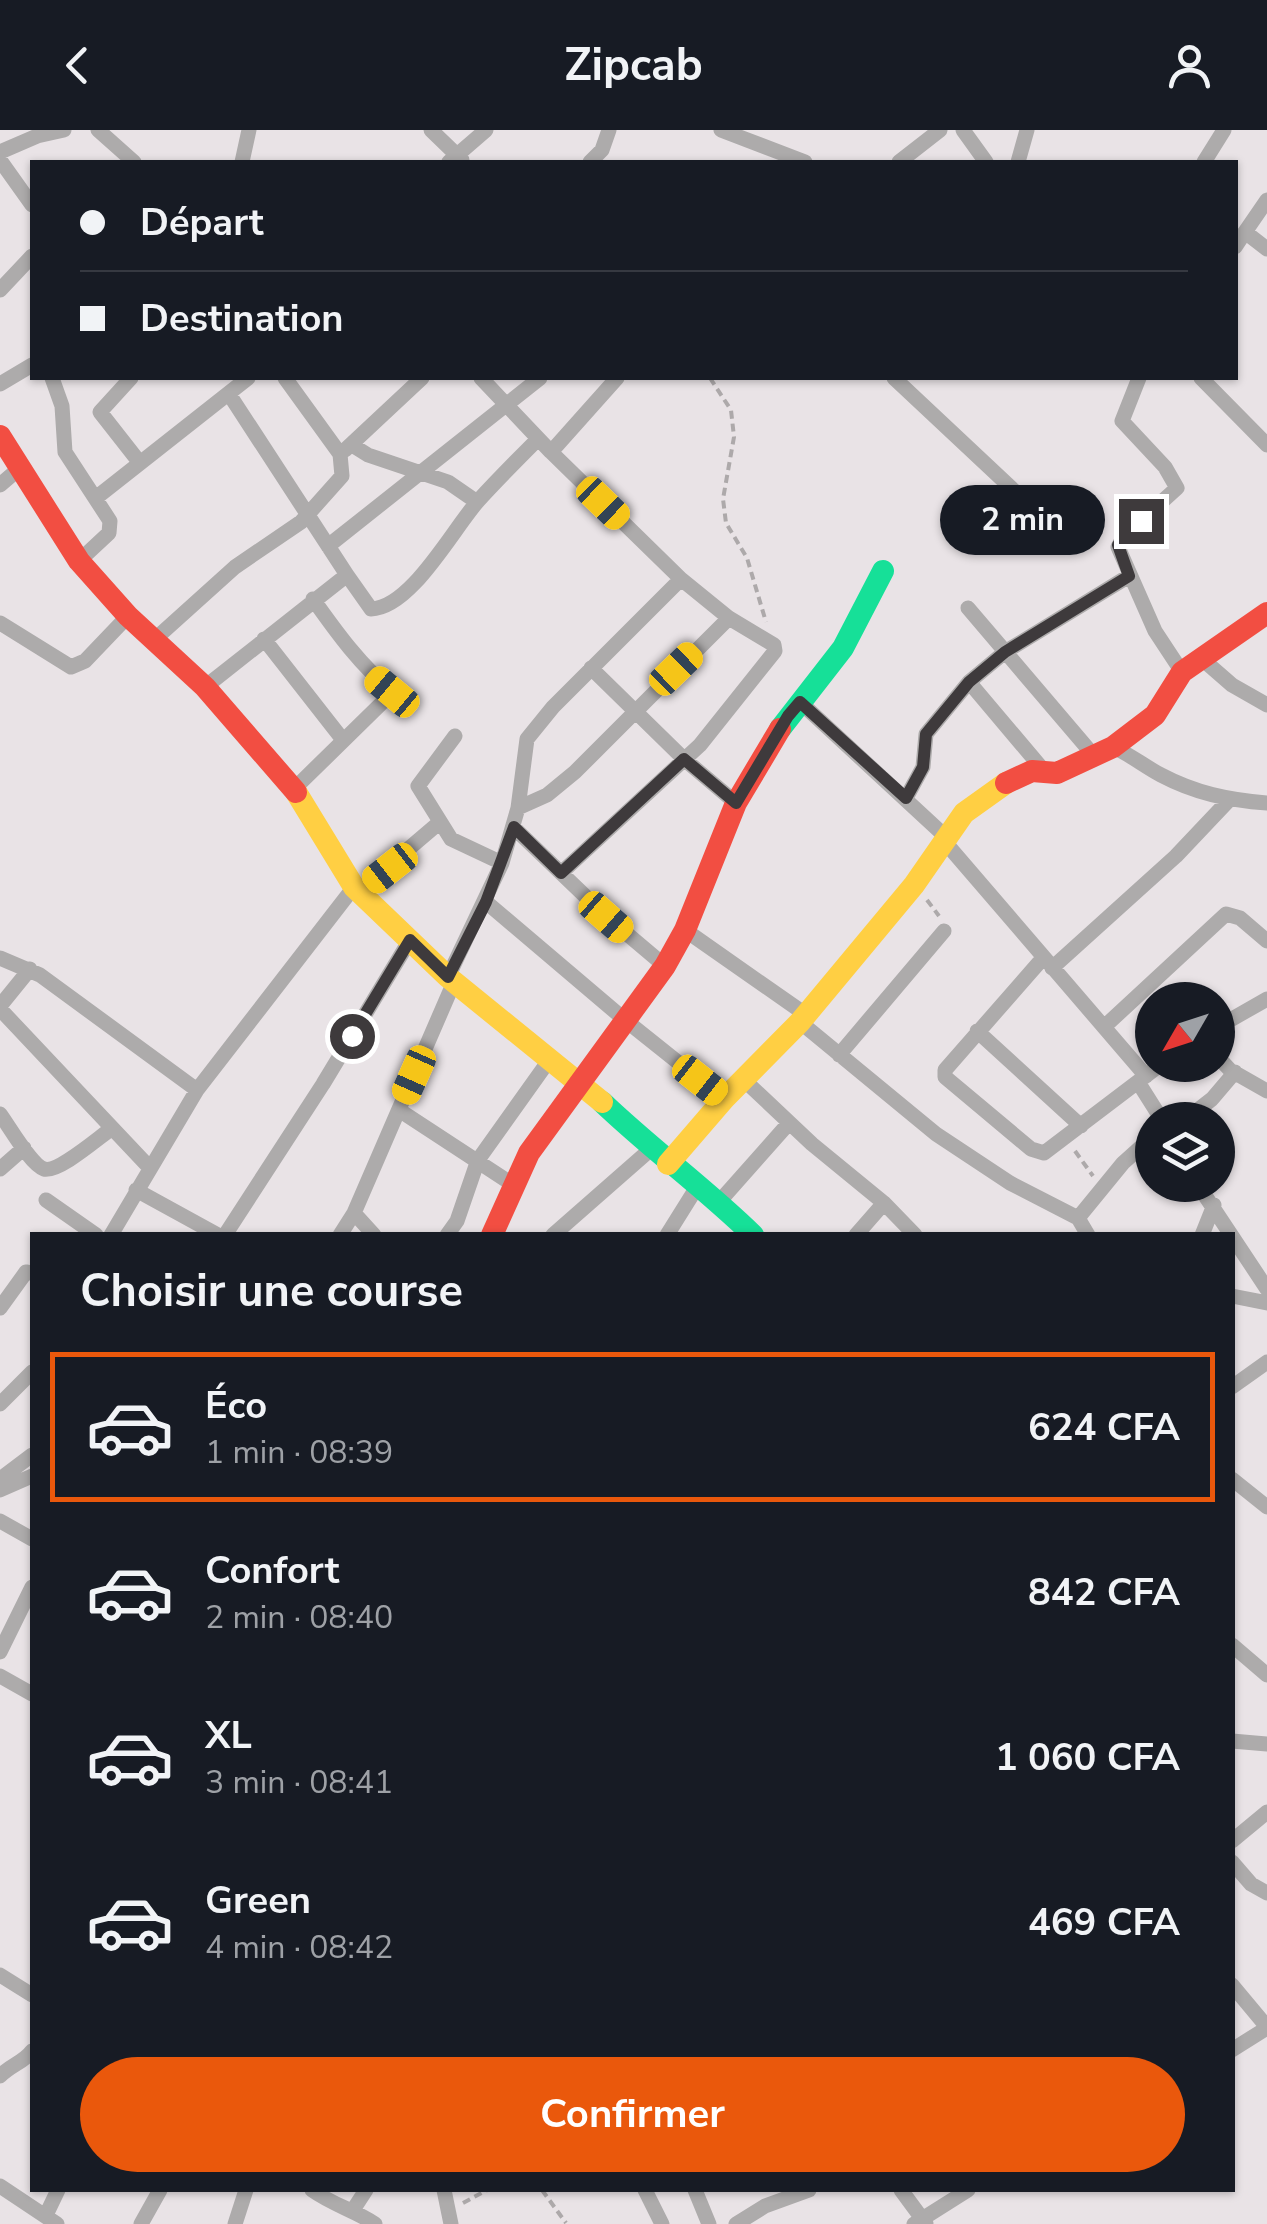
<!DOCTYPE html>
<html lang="fr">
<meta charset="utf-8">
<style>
body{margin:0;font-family:"Nunito Sans",sans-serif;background:#20242c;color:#f1f3f6;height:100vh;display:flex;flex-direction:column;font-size:38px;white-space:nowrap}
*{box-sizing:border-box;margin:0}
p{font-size:32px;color:#9ea1a6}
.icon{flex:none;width:55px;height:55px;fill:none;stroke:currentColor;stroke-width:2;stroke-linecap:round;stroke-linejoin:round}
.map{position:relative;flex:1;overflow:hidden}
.details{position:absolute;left:30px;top:1102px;width:1205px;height:960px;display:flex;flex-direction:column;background:#171b24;border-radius:0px;box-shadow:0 2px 8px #0004}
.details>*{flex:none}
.hud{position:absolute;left:30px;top:30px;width:1208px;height:220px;border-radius:0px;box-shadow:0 2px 8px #0004;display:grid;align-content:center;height:220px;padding:0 50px;background:#171b24}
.needle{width:65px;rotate:231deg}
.tools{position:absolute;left:1135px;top:852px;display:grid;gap:20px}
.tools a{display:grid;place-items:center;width:100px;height:100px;border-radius:50%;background:#171b24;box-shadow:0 2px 8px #0004;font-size:50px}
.end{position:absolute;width:45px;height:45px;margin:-22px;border:12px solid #3e3a3c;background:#fff;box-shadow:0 0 0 5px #fff}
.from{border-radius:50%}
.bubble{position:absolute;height:70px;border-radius:35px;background:#171b24;box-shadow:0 2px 8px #0004;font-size:32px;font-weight:700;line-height:70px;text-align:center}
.car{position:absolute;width:30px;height:60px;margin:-30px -15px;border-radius:12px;box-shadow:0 0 8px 2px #0007;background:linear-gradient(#f5c518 24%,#345 0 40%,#f5c518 0 76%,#345 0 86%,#f5c518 0)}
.hud b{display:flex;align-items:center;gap:35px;height:95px;font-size:38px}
.hud b+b{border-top:2px solid #363941}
.hud i{width:25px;height:25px;background:#f1f3f6}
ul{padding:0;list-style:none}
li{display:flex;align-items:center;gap:30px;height:150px;margin:0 20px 15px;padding:0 30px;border:5px solid transparent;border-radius:0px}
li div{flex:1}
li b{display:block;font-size:38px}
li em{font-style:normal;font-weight:700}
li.on{border-color:#ea580c}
li>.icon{width:90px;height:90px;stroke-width:1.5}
h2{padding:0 50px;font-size:45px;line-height:120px}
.action{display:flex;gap:20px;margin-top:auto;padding:20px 50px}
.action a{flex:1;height:115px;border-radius:60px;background:#ea580c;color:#fff;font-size:40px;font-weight:700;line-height:115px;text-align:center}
header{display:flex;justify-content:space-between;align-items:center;height:130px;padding:0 50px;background:#171b24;font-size:45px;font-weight:700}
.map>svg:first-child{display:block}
</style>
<header><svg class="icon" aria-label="back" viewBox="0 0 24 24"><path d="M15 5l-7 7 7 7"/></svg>Zipcab<svg class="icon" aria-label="person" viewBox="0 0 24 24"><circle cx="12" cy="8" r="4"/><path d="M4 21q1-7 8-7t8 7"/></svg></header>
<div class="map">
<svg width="1267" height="2094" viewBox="0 0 1267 2094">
<rect width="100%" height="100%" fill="#e9e3e6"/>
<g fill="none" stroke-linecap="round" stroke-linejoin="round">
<path stroke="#ada9aa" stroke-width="4" stroke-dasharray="8 5" stroke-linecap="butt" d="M710,248L731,280L734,307L723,369L726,393L747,428L766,492
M927,770L939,786
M1075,1021L1093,1046
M542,2060L566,2093
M463,2073L487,2060"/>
<path stroke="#adabab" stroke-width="15" d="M98,0L134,32
M431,0L462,30
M721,0L805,32
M963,0L986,32
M0,22L37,6L64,0
M0,30L32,75
M242,32L249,0
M449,32L486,0
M590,32L602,20L609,0
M899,32L940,0
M1018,32L1027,0
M1204,32L1224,0
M1245,102L1267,70
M1235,117L1245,102L1267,119
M0,160L32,126
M52,248L62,276L65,322L110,391L109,403L79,431
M131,248L100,282L140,333
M894,248L1039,384
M1139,248L1122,291L1165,337L1177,358L1124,406L1118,417L1155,501L1182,542
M1201,248L1267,315
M0,254L32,235
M352,315L368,325L448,352L477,372
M345,320L422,248
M551,322L617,248
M0,355L21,337
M97,367L248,248
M328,416L540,248
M347,445L371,479C411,478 453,399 478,371C498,349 518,329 538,309
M968,478L1095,627
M0,493L71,537L85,531L128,486
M264,509L343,610
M154,510L235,437L301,392L342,346L340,324L285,248
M1201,528L1232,555L1267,575
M591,538L684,629L736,673
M969,552L1045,642
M205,557L347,445L229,264
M800,572L946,707
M455,606L418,656L451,709L502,733
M1113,617C1131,625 1144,636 1161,645C1195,663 1228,670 1267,673
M294,659L393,562C361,536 337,503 313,469
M906,668L923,637L926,604L969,552L1005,522L1129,446
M518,678L547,665L575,642L729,488
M513,697L607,787L665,836
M944,711L1146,946
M561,743L700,615L775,521L774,515L729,488L681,449
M359,761L440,692
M486,772L625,890L724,969
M685,800L805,884
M0,828L40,845L197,960
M1043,828L945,940V947L1031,1019L1044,1023L1160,935
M1052,838L1176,726L1229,670
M448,847L502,733L518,678L527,609L553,577L681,449L551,322L481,248
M0,876L30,839
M0,879L149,1037
M800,892L936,1004L1010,1053L1078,1088L1088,1105
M1104,897L1226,784L1240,788L1267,811
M1218,897L1267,869
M977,901L1081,996
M839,925L944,801
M1218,927L1230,940L1267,961
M743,949L812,1014L884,1073L915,1105
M1138,952L1162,990
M399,980L512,1054
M0,984C9,996 31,1035 44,1039C58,1043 98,1008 111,999
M1185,990L1212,969L1235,942
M0,1039L24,1018
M1198,1055L1267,1159
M136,1060L218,1105
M46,1070L96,1105
M719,1072L789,993
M354,1083L374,1105
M1078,1088L1123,1033L1152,1007
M111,1105L197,960L354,757
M225,1105L323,954L410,810
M340,1105L354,1083L454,852
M447,1105L457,1091L478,1030L550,929
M553,1105L651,1019
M667,1105L697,1057
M856,1105L884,1073
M1202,1105L1214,1075
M1232,1166L1267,1173
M0,1178L26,1142L32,1143
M1232,1257L1267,1232
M0,1274L32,1242
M0,1349L32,1325
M1232,1349L1267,1377
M0,1360L32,1346
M0,1391L32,1409
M1232,1515L1267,1545
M0,1522L32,1457
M0,1546L32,1564
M1232,1611L1267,1614
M1232,1711L1267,1682
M1232,1732L1251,1754L1267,1763
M0,1845L32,1865
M1232,1855L1267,1897
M1232,1920L1267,1898
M0,1946C11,1935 24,1932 32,1921
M0,2056L57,2094
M312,2060C333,2075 354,2080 375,2094
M444,2060L451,2094
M645,2060L662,2094
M695,2060L709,2094
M901,2060L926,2094
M353,2080L366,2060
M46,2085L58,2060
M141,2094L160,2060
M235,2094L246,2060
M736,2094L765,2076L809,2060
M914,2094L968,2060"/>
<path stroke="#16e098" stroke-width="22" d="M780,599L843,518L883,441
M602,972C651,1019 705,1058 753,1105"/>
<path stroke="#ffcf43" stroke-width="22" d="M296,662L354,757L448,847L602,972
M668,1034L724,969L800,892L914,755L964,683L1006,653"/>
<path stroke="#f24e42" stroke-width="22" d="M0,306L79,431L128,486L205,557L296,662
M1006,653L1032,641L1057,643L1113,617L1155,585L1182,542L1267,483
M492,1105L529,1023L665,836L685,800L736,673L780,599"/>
</g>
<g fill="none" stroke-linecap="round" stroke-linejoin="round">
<path stroke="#3e3a3c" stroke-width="12" d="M352,906L410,810L448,847L486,772L514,697L561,743L684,629L736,673L788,586L800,572L906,668L923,637L926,604L969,552L1005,522L1129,446L1118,415L1141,391"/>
</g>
</svg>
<div class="tools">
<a><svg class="needle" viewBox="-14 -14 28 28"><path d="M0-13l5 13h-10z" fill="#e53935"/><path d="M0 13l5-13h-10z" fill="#9ea1a6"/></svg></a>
<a><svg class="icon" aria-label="layers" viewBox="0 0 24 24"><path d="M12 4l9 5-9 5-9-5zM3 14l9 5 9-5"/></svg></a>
</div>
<i class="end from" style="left:352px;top:906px"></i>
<i class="end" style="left:1141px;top:391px"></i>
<div class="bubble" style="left:940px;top:355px;width:165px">2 min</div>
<i class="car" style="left:603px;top:373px;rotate:134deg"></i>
<i class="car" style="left:676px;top:539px;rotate:46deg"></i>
<i class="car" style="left:392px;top:562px;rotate:310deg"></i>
<i class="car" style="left:390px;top:738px;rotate:232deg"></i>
<i class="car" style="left:606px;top:787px;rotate:131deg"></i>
<i class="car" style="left:414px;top:945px;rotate:204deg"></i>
<i class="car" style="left:700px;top:950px;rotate:128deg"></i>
<div class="hud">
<b><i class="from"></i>Départ</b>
<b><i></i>Destination</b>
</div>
<section class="details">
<h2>Choisir une course</h2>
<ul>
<li class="on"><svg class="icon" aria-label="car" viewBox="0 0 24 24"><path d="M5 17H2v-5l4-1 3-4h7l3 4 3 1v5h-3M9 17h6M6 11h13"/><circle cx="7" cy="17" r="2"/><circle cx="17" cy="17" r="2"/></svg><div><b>Éco</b><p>1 min · 08:39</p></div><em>624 CFA</em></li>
<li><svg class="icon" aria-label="car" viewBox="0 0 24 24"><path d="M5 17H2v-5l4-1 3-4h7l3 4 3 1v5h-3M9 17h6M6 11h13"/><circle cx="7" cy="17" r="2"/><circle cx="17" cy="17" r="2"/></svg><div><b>Confort</b><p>2 min · 08:40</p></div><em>842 CFA</em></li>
<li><svg class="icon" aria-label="car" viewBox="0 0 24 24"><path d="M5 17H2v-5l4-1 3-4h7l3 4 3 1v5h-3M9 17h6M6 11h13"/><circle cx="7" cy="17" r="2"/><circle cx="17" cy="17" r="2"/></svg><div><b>XL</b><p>3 min · 08:41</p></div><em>1 060 CFA</em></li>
<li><svg class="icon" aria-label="car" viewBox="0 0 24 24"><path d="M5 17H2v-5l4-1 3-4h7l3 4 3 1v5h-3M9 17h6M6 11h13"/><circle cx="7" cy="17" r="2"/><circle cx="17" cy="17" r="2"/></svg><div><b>Green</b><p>4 min · 08:42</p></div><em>469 CFA</em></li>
</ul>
<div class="action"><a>Confirmer</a></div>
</section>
</div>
